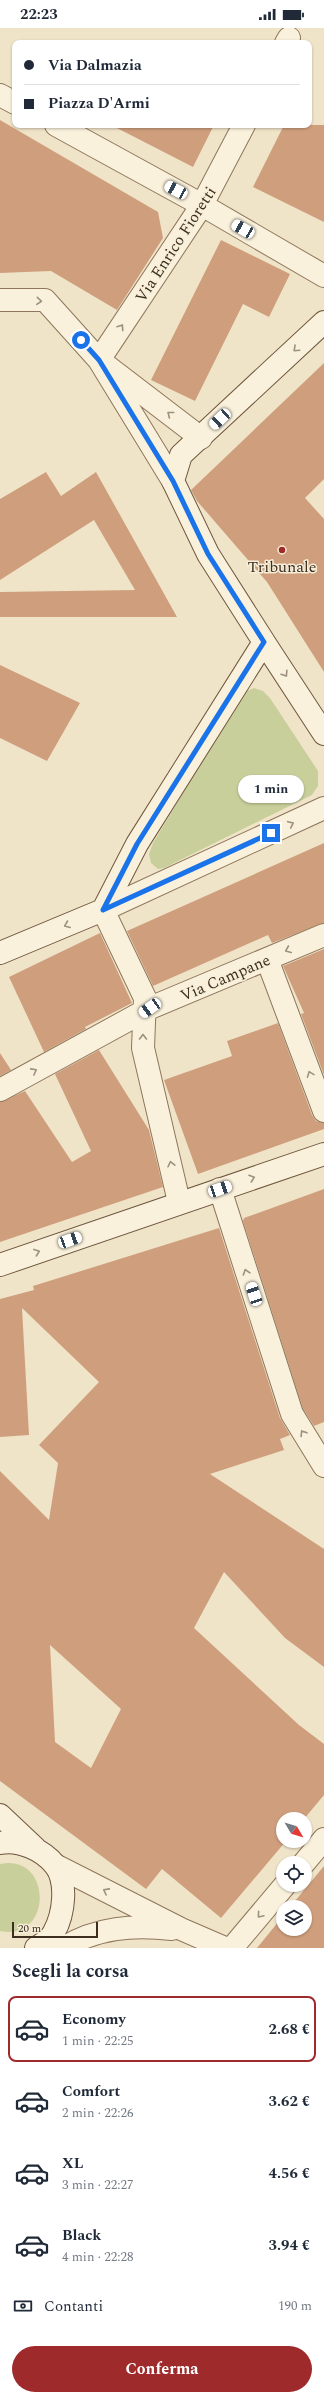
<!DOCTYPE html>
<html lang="it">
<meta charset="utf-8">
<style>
body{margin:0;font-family:Spectral,serif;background:#f2f2f3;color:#1f2937;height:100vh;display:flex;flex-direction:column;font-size:15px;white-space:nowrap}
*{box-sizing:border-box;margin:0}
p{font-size:13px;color:#747a83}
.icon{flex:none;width:22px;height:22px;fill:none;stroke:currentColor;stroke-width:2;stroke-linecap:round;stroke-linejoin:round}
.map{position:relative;height:1920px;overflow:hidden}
.drawer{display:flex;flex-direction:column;background:#fff;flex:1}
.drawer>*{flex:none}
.top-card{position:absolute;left:12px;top:12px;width:300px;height:88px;border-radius:8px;box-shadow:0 1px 3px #0004;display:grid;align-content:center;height:88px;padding:0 12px;background:#fff}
.needle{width:26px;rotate:128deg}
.controls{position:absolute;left:276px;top:1784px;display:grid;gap:8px}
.controls a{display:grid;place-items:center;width:36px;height:36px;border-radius:50%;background:#fff;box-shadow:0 1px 3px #0004;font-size:20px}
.scale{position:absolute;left:12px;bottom:10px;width:86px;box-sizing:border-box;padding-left:4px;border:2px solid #3d2e20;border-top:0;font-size:11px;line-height:14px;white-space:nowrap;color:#3d2e20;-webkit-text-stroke:3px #f7eed8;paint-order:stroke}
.end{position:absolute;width:18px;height:18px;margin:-9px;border:5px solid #1a73e8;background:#fff;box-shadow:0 0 0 2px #fff}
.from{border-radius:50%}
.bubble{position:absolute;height:28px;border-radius:14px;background:#fff;box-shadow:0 1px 3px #0004;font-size:13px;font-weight:700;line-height:28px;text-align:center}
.car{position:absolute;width:12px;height:24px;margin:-12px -6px;border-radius:5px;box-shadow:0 0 3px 1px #0007;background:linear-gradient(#fff 24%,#345 0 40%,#fff 0 76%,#345 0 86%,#fff 0)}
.top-card b{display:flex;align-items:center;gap:14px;height:38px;font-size:15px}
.top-card b+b{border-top:1px solid #e0e1e3}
.top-card i{width:10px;height:10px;background:#1f2937}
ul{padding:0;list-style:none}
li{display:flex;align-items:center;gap:12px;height:66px;margin:0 8px 6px;padding:0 4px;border:2px solid transparent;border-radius:8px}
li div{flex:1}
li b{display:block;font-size:15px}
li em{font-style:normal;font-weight:700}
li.active{border-color:#9e2a2b}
li>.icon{width:36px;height:36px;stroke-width:1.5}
h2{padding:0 12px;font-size:18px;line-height:48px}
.pay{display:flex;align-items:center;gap:10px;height:44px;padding:0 12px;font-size:15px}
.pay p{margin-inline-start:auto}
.button{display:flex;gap:8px;margin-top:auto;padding:8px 12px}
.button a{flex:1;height:46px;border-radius:24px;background:#9e2a2b;color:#fff;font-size:16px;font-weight:700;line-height:46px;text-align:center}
.status{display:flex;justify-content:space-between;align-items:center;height:28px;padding:0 20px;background:#fff;direction:ltr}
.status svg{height:11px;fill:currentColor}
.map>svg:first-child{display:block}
</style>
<div class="status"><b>22:23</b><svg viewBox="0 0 49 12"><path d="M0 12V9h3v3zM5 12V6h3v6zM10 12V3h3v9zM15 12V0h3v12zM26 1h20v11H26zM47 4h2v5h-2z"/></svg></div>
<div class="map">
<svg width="324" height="1920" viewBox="0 0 324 1920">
<rect width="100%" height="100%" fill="#f0e4c8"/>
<path fill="#c9cf9b" d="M254,660L263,663L270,670L318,743V758L312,767L164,840L158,841L151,835L149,826L153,815L244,664Z
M0,1836C53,1825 53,1914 0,1903Z"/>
<path fill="#cf9f7d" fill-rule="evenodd" d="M0,92L158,184L163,210L117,282L51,243L0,245Z
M111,97H214L193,139Z
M284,97H324V194L253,159Z
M221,212L290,246L269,289L243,276L195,373L151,352Z
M324,335V451L305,470L324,491V644L267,554L197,473L191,462Z
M46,444L61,468L96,444L177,589H0V564L135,562L94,492L0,552V471Z
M0,637L80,675L47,733L0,710Z
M324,815V895L272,915L268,907L153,958L127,903Z
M100,905L132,975L85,999L86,1001L44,1024L9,949Z
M324,921V1047L301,986L304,985L283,938Z
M278,995L312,1087L316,1093L324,1095V1101L198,1146L164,1052L232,1028L227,1013Z
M99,1022L149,1102L163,1159L0,1214V1074L25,1063L72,1134L91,1123L55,1046Z
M0,1025L11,1042L0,1048Z
M324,1161V1394L314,1398L303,1381L243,1193L244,1190Z
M219,1200L280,1390L290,1407L280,1411L284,1422L210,1446L324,1521V1639L285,1610L224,1544L194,1600L299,1697L324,1716V1767L304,1791H283V1813H286L221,1890L162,1841L146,1861L0,1753V1443L49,1492L58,1435L39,1417L99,1354L22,1280L29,1407L0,1409V1271L34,1262L33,1258ZM50,1617L121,1681L91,1740L55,1714Z
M324,1838V1920H257L283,1888V1901H305V1879H290Z"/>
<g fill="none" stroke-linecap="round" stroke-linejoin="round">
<defs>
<path id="street" d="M286,15L289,10
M0,67L15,75
M56,97L202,177L324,248
M0,272H45L99,332L173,453
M201,410L99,332L202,177L244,97
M267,931L324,1083
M0,1062L150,980L324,907
M220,1161L292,1386L324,1438
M179,1174L143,1020L145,970L103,882L324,780
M304,1835L324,1811
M55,1837L181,1901L225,1920
M63,1920C98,1899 133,1897 172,1901
M232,1920L285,1857"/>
<path id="secondary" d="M264,614L324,706
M0,925L103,882L137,816L264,614L208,526L173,453L181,427L324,294
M0,1237L324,1126
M0,1787L35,1820
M0,1815C19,1811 43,1822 55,1837C68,1854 64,1886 54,1904C51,1911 42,1916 36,1920"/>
</defs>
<use href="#street" stroke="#8d765c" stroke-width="24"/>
<use href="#secondary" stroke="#6f573f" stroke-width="24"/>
<use href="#street" stroke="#faf1dc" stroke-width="22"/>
<use href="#secondary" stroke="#faf1dc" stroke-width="22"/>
</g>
<defs><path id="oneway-chevron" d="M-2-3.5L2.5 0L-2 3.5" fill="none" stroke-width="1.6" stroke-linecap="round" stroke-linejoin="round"/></defs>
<g stroke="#9c907e">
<use href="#oneway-chevron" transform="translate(39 273) rotate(5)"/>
<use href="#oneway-chevron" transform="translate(121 299) rotate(-56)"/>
<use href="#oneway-chevron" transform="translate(296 321) rotate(137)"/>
<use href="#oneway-chevron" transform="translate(170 386) rotate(-142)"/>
<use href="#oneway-chevron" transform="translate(285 646) rotate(57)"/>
<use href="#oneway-chevron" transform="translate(291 796) rotate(-25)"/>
<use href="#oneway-chevron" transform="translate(67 897) rotate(158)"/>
<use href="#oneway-chevron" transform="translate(288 922) rotate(157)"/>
<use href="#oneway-chevron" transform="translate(143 1009) rotate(-90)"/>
<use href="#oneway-chevron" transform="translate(34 1043) rotate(-28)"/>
<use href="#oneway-chevron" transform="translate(310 1046) rotate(-111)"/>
<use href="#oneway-chevron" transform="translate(171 1136) rotate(-103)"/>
<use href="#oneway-chevron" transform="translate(252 1150) rotate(-19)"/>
<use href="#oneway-chevron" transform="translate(37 1224) rotate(-20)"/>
<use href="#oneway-chevron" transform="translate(246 1244) rotate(-108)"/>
<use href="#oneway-chevron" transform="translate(303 1405) rotate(-122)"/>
<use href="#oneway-chevron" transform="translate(106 1863) rotate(-152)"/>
<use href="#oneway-chevron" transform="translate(260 1887) rotate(130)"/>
</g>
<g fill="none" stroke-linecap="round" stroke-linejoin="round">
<path stroke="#1a73e8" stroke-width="5" d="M81,312L99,332L173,453L208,526L264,614L137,816L103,882L271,805"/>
</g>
<circle fill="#9e2a2b" stroke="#f7eed8" stroke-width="1.5" cx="282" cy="522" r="4"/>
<g text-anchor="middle" stroke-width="3" stroke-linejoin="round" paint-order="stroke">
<g font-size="16" fill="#3d2e20" stroke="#f7eed8">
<text transform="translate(175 216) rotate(-57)" y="6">Via Enrico Fioretti</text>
<text transform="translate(225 949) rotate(-23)" y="6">Via Campane</text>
</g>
<g font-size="16" fill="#3d2e20" stroke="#f7eed8">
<text x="282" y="544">Tribunale</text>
</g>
</g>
</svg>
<div class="controls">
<a><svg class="needle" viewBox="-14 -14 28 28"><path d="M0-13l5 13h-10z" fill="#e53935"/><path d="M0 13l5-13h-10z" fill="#747a83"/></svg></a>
<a><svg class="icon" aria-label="locate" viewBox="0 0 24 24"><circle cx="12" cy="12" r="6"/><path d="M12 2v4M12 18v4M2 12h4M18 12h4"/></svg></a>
<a><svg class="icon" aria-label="layers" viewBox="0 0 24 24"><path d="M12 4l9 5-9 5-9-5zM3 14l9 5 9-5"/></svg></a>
</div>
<div class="scale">20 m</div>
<i class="end from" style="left:81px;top:312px"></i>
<i class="end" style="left:271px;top:805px"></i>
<div class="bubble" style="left:238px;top:747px;width:66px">1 min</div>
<i class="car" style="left:176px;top:162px;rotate:298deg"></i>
<i class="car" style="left:243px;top:201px;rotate:300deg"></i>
<i class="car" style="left:220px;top:391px;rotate:227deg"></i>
<i class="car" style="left:150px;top:980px;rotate:235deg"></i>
<i class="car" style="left:220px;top:1161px;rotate:71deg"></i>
<i class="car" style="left:70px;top:1212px;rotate:70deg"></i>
<i class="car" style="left:254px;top:1266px;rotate:342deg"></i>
<div class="top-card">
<b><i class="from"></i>Via Dalmazia</b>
<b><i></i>Piazza D'Armi</b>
</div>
</div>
<section class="drawer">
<h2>Scegli la corsa</h2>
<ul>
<li class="active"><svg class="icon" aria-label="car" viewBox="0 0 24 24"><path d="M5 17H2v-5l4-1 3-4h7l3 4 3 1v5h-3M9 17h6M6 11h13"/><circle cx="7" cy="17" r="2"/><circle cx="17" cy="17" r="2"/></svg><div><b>Economy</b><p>1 min · 22:25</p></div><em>2.68 €</em></li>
<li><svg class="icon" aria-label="car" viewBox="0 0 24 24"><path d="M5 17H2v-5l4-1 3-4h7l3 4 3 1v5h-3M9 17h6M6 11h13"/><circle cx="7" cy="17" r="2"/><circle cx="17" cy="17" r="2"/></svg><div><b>Comfort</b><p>2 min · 22:26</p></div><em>3.62 €</em></li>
<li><svg class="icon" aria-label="car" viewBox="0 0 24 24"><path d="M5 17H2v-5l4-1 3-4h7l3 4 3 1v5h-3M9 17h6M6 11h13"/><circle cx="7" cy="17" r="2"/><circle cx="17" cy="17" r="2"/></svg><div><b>XL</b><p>3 min · 22:27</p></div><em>4.56 €</em></li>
<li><svg class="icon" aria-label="car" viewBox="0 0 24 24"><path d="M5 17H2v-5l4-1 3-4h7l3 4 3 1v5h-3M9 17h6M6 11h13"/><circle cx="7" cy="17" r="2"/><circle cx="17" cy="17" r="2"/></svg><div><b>Black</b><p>4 min · 22:28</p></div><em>3.94 €</em></li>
</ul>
<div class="pay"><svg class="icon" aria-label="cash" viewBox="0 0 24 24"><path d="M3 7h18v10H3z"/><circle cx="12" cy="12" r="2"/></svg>Contanti<p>190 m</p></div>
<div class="button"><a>Conferma</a></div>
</section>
